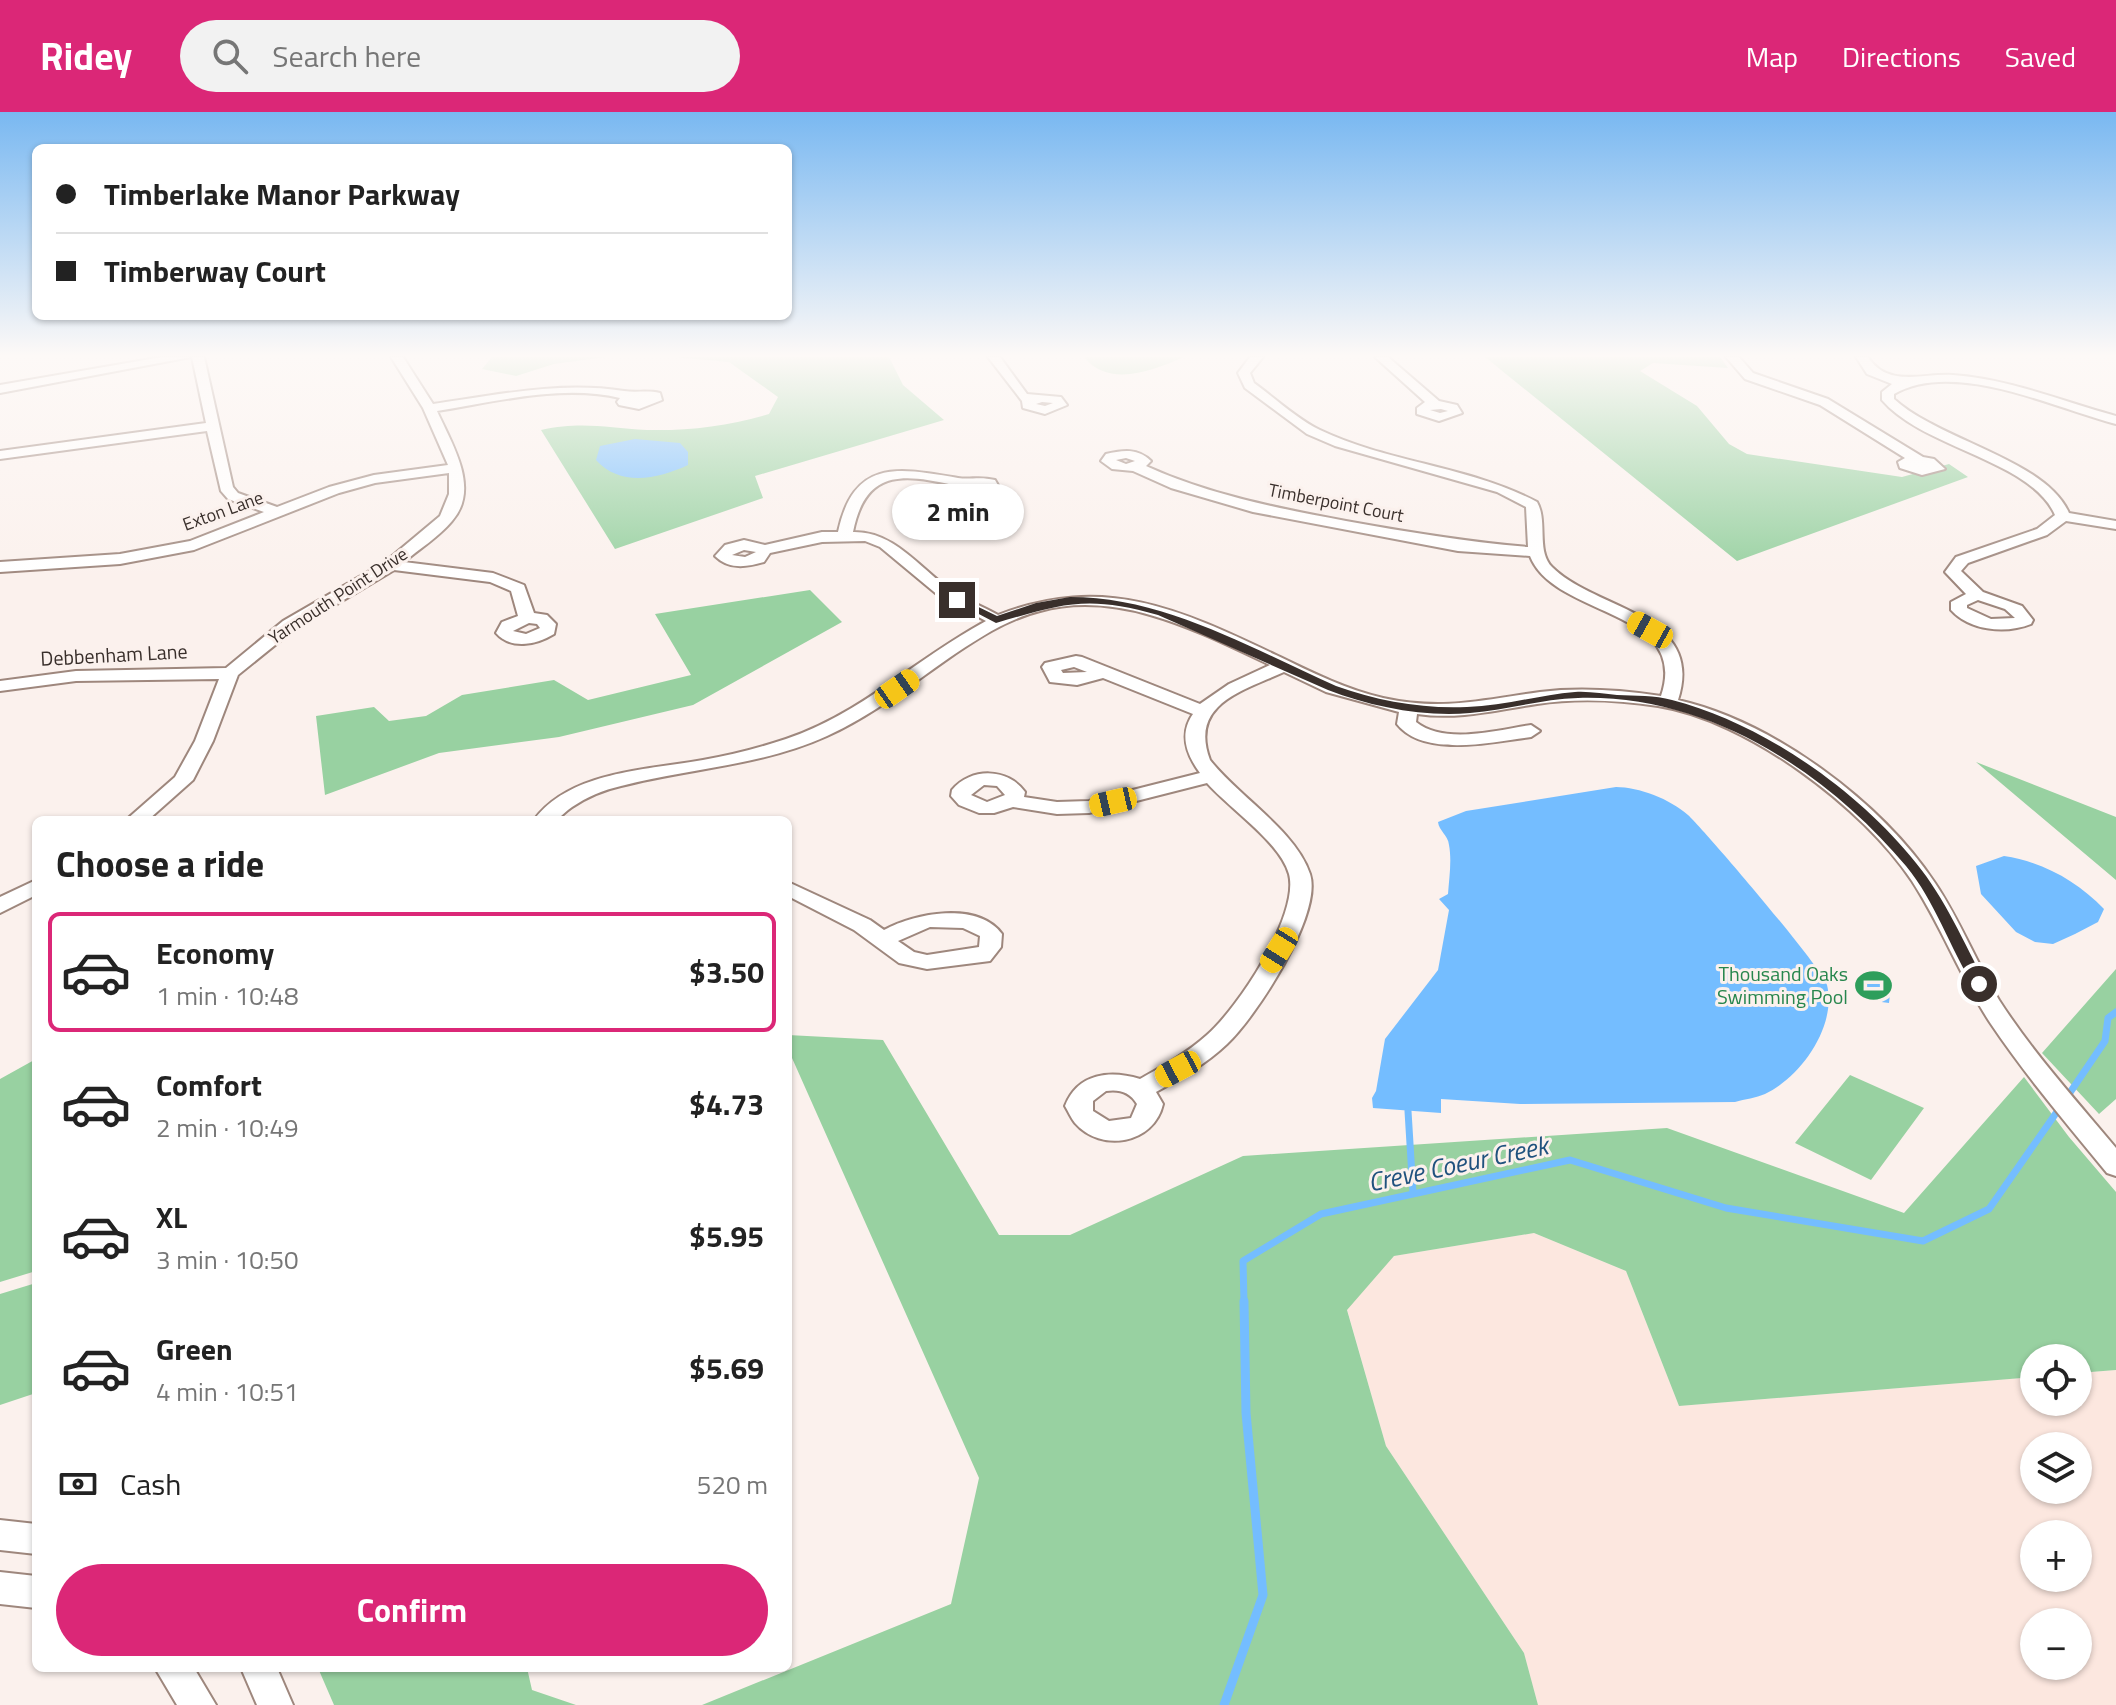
<!DOCTYPE html>
<meta charset="utf-8">
<style>
body{margin:0;font-family:"Titillium Web",sans-serif;background:#f2f2f2;color:#222;height:100vh;display:flex;flex-direction:column;font-size:30px;white-space:nowrap}
*{box-sizing:border-box;margin:0}
p{font-size:26px;color:#767676}
.icon{flex:none;width:44px;height:44px;fill:none;stroke:currentColor;stroke-width:2;stroke-linecap:round;stroke-linejoin:round}
.map{position:relative;flex:1;overflow:hidden}
.panel{position:absolute;left:32px;top:704px;width:760px;height:856px;display:flex;flex-direction:column;background:#fff;border-radius:12px;box-shadow:0 2px 6px #0004}
.panel>*{flex:none}
.banner{position:absolute;left:32px;top:32px;width:760px;height:176px;border-radius:12px;box-shadow:0 2px 6px #0004;display:grid;align-content:center;height:176px;padding:0 24px;background:#fff}
.tools{position:absolute;left:2020px;top:1232px;display:grid;gap:16px}
.tools a{display:grid;place-items:center;width:72px;height:72px;border-radius:50%;background:#fff;box-shadow:0 2px 6px #0004;font-size:40px}
.end{position:absolute;width:36px;height:36px;margin:-18px;border:10px solid #392f2b;background:#fff;box-shadow:0 0 0 4px #fff}
.from{border-radius:50%}
.bubble{position:absolute;height:56px;border-radius:28px;background:#fff;box-shadow:0 2px 6px #0004;font-size:26px;font-weight:700;line-height:56px;text-align:center}
.car{position:absolute;width:24px;height:48px;margin:-24px -12px;border-radius:10px;box-shadow:0 0 6px 2px #0007;background:linear-gradient(#f5c518 24%,#345 0 40%,#f5c518 0 76%,#345 0 86%,#f5c518 0)}
.banner b{display:flex;align-items:center;gap:28px;height:76px;font-size:30px}
.banner b+b{border-top:2px solid #e0e0e0}
.banner i{width:20px;height:20px;background:#222}
ul{padding:0;list-style:none}
li{display:flex;align-items:center;gap:24px;height:120px;margin:0 16px 12px;padding:0 8px;border:4px solid transparent;border-radius:12px}
li div{flex:1}
li b{display:block;font-size:30px}
li em{font-style:normal;font-weight:700}
li.active{border-color:#db2777}
li>.icon{width:72px;height:72px;stroke-width:1.5}
h2{padding:0 24px;font-size:36px;line-height:96px}
.pay{display:flex;align-items:center;gap:20px;height:88px;padding:0 24px;font-size:30px}
.pay p{margin-inline-start:auto}
.cta{display:flex;gap:16px;margin-top:auto;padding:16px 24px}
.cta a{flex:1;height:92px;border-radius:48px;background:#db2777;color:#fff;font-size:32px;font-weight:700;line-height:92px;text-align:center}
header{display:flex;align-items:center;gap:48px;box-sizing:border-box;height:112px;padding:0 40px;background:#db2777;color:#fff}
header strong{font-size:38px}
nav{display:flex;gap:44px;margin-inline-start:auto;font-size:28px}
.search{width:560px;height:72px;background:#f2f2f2;display:flex;align-items:center;gap:20px;box-sizing:border-box;padding:0 28px;border-radius:44px;color:#767676;font-size:30px}
.map>svg:first-child{display:block}
</style>
<header>
<strong>Ridey</strong>
<div class="search"><svg class="icon" aria-label="search" viewBox="0 0 24 24"><circle cx="10" cy="10" r="6"/><path d="M15 15l6 6"/></svg>Search here</div>
<nav><a>Map</a><a>Directions</a><a>Saved</a></nav>
</header>
<div class="map">
<svg width="2116" height="1593" viewBox="0 0 2116 1593">
<rect width="100%" height="100%" fill="#fbf1ed"/>
<path fill="#fce7df" fill-rule="evenodd" d="M1534,1121L1626,1159L1679,1294L2034,1265V1290H2078V1261L2116,1258V1593H1538L1524,1541L1386,1334L1347,1197L1394,1144ZM2034,1334H2078V1378H2034ZM2034,1422H2078V1466H2034ZM2034,1510H2078V1554H2034Z"/>
<path fill="#98d1a1" d="M492,245H606L554,252L516,264L482,257Z
M673,245H889L903,273L944,308L755,364L763,386L615,437L541,318C583,309 606,316 647,318C689,319 729,314 769,302L778,285L729,250Z
M1084,245H1184C1152,259 1109,276 1084,245Z
M1485,245H1720L1728,256L1653,251L1640,259L1697,294L1729,332L1747,342L1902,365L1949,352L1968,365L1737,449Z
M810,478L842,510L693,593L559,625L439,641L325,683L316,604L374,595L389,609L426,604L462,583L554,568L588,588L691,563L655,502Z
M1976,650L2116,705V768Z
M2116,857V987L2099,1002L2042,941Z
M788,923L883,928L999,1123H1070L1243,1044L1667,1016L1904,1101L2024,965L2069,1025L2116,1080V1258L2078,1261V1246H2034V1265L1679,1294L1626,1159L1534,1121L1394,1144L1347,1198L1386,1334L1524,1541L1538,1593H702L951,1492L979,1366L788,937Z
M36,947V1159L0,1170V967Z
M1850,963L1924,996L1871,1068L1795,1031Z
M36,1171V1281L0,1293V1182Z
M318,1556H527L532,1578L576,1593H334Z"/>
<path fill="#74bdff" d="M635,327L680,331L688,340V353C658,367 620,375 596,348L600,334Z
M1616,675C1639,675 1670,687 1688,703C1707,721 1823,857 1827,873C1837,914 1801,965 1765,982C1756,986 1745,987 1735,990L1520,992L1441,987V1001L1373,996L1372,986L1376,979L1385,927L1438,858L1449,798L1439,787L1448,782C1449,767 1452,749 1449,733C1448,723 1439,719 1438,710L1466,699Z
M2004,744C2043,750 2077,769 2104,797L2098,810L2075,822L2053,832L2035,830L2016,820L1981,782L1976,754Z
M1874,858L1888,864L1891,872L1883,877L1890,882L1889,891L1874,889L1861,876V859Z"/>
<g fill="none" stroke-linecap="round" stroke-linejoin="round">
<path stroke="#74bdff" stroke-width="7" d="M2067,985L2105,929L2108,906L2116,900
M1408,999L1413,1081
M1244,1191L1243,1149L1321,1102L1570,1048L1726,1096L1923,1129L1989,1097L2061,994"/>
<path stroke="#74bdff" stroke-width="9" d="M1224,1593L1263,1483L1246,1301L1244,1189"/>
<defs>
<path id="minor" d="M162,245H191L0,281V273Z
M192,245H204L233,375L238,381L277,395L329,375L374,363L448,353L423,296L391,245H403L433,292C496,283 560,269 624,279C636,281 648,278 660,281L662,288L639,297L619,293L617,290L620,286C562,272 495,290 437,299C451,331 481,376 452,409C439,425 419,437 404,450L493,461L524,473L534,501L547,503L556,512L554,522C536,533 511,538 496,521L502,510L518,504L511,479L490,470L394,458L295,517L238,563L213,629L193,668L148,708H126L175,665L195,629L219,567L76,569L0,579V569L76,559L226,556L283,509L385,450L440,404L449,382V361L375,371L339,381L194,438L120,452L0,460V450L120,442L190,429L264,400L228,387L221,379L207,319L0,347V339L206,311ZM529,511L537,512L540,516L526,522L513,519Z
M988,245H1000L1027,282L1061,285L1067,293L1045,302L1023,296L1022,289ZM1042,290L1053,291L1045,294L1036,292Z
M1250,245H1263L1250,261L1254,271C1275,286 1297,307 1320,318C1389,351 1469,354 1537,390C1548,409 1536,439 1552,455C1596,499 1706,501 1678,588C1774,610 1881,690 1935,771C1960,808 1976,850 1999,888C2033,941 2076,988 2116,1036V1064L2107,1061C2067,1012 2026,964 1991,912C1961,867 1942,815 1912,769C1863,695 1747,608 1658,594C1619,588 1576,586 1537,592C1496,598 1459,608 1417,602L1416,610C1445,633 1497,618 1531,613L1540,619L1531,625C1493,630 1424,646 1397,612L1399,600L1326,580L1284,560C1242,579 1189,592 1210,648C1238,684 1296,719 1310,762C1323,802 1256,905 1227,932C1206,952 1181,966 1156,980L1163,992C1154,1032 1101,1041 1075,1011C1071,1006 1068,999 1065,994C1078,961 1110,958 1140,967C1163,954 1187,941 1207,923C1237,897 1300,803 1289,762C1280,730 1230,697 1207,671L1089,701L1057,702L1013,695L994,701H979L959,693L951,684L952,678C971,655 1008,656 1025,680L1024,685L1057,690L1089,689L1200,661C1186,642 1179,622 1193,602L1103,566L1077,573L1050,570L1042,555L1045,551L1076,544L1082,545L1200,592L1229,572L1270,553C1200,520 1119,477 1040,499C1007,507 977,527 949,546C909,574 871,604 827,624C761,654 690,656 621,674C603,678 587,685 572,695C567,698 562,704 557,707C552,710 541,708 534,708C570,659 648,658 703,648C731,643 759,636 786,627C861,602 917,546 986,509L939,484L880,435L865,429L822,430L770,441L764,450C747,455 729,458 715,444L725,433L744,428L765,433L822,420H838C854,346 898,356 958,366C971,368 979,364 995,368L999,375C984,388 971,384 953,379V373C900,361 865,359 853,420C893,419 918,454 948,476C963,487 982,494 998,503C1105,462 1179,497 1276,543C1311,560 1345,577 1383,586C1442,599 1483,588 1540,580C1580,575 1621,578 1661,584C1691,496 1554,506 1530,444L1458,439L1253,400L1171,376L1133,359L1112,357L1101,349L1106,342C1123,338 1138,336 1151,349L1146,354C1210,383 1277,396 1346,409C1407,420 1467,430 1528,435L1526,395L1497,380L1335,334L1307,322L1245,276L1238,261ZM1126,346L1135,349L1126,352L1116,348ZM977,372L983,374L977,376L968,374ZM744,438L756,440L745,445L732,443ZM1074,555L1087,560L1063,561L1061,558ZM984,673L997,674L1005,683L987,690L971,683ZM1106,979C1119,977 1130,980 1137,992L1131,1006L1109,1009L1093,999V989Z
M1375,245H1388L1439,289L1457,293L1462,301L1439,309L1417,302V296L1425,290ZM1441,297L1448,299L1440,301L1430,298Z
M1726,245H1739L1753,261L1828,287L1923,345L1934,347L1945,357L1922,363L1900,356L1898,350L1905,346L1820,293L1745,267Z
M1856,245H1868C1888,276 1922,261 1953,263C2009,267 2062,289 2116,304V312C2054,296 1954,247 1894,282V287C1940,329 2045,347 2069,401L2116,409V417L2066,409L2047,423L1968,451L1961,459L1983,480L2022,494L2033,508L2031,512C2006,522 1970,519 1951,498V490L1966,482L1945,460L1956,445L2037,417L2055,403C2031,348 1924,337 1882,288V280L1892,272L1867,262ZM1978,488L2005,497L2015,506L1991,507L1967,496V493Z
M36,768V783L0,801V785Z
M788,770L870,808L884,818C914,801 978,789 1002,822L1001,835L990,849L927,857L899,851L854,818L788,784ZM930,815L963,816L980,824L979,835L927,843L914,840L898,829Z
M0,1408L36,1412V1442L0,1438Z
M0,1460L36,1464V1496L0,1492Z
M155,1556H194L216,1593H177Z
M241,1556H277L293,1593H257Z"/>
</defs>
<use href="#minor" stroke="#9e877d" stroke-width="4"/>
<use href="#minor" fill="#fff" fill-rule="evenodd"/>
</g>
<linearGradient id="sky" x2="0" y2="1"><stop stop-color="#79b8f1"/><stop offset="0.52" stop-color="#fdf9f7"/><stop offset="1" stop-color="#fdf9f7" stop-opacity="0"/></linearGradient>
<rect width="2116" height="468" fill="url(#sky)"/>
<path fill="#392f2b" d="M1070,485C1165,485 1250,536 1336,574C1378,589 1422,597 1467,595C1503,594 1539,583 1575,580C1589,579 1604,582 1617,583C1635,584 1655,583 1672,588C1762,611 1858,678 1916,751C1945,786 1964,831 1986,872L1983,875H1974C1950,836 1935,789 1906,754C1825,658 1707,582 1578,586C1542,587 1506,598 1470,601C1423,605 1372,595 1328,578L1158,503C1088,483 1064,491 996,511L952,488L960,486L997,504L1036,491Z"/>
<defs>
<symbol id="stadium-bare" viewBox="-9 -9 18 18"><path d="M0-5a6.5 5 0 1 0 0 10a6.5 5 0 1 0 0-10ZM-3.5-1.8h7v3.6h-7Z" fill="#2e9e5b" stroke="#fbf1ed" stroke-width="2.5" paint-order="stroke"/></symbol>
</defs>
<g fill-rule="evenodd">
<use href="#stadium-bare" x="1848" y="848" width="51" height="51"/>
</g>
<g text-anchor="middle" stroke-width="6" stroke-linejoin="round" paint-order="stroke">
<g font-size="18" fill="#392f2b" stroke="#fbf1ed">
<text transform="translate(1336 391) rotate(11)" y="6">Timberpoint Court</text>
<text transform="translate(223 399) rotate(-20)" y="6">Exton Lane</text>
<text transform="translate(338 484) rotate(-33)" y="6">Yarmouth Point Drive</text>
</g>
<g font-size="20" fill="#392f2b" stroke="#fbf1ed">
<text transform="translate(114 543) rotate(-3)" y="7">Debbenham Lane</text>
</g>
<g font-size="20" fill="#27864d" stroke="#fbf1ed" text-anchor="end">
<text x="1848" y="869">Thousand Oaks<tspan x="1848" dy="23">Swimming Pool</tspan></text>
</g>
<g font-size="26" font-style="italic" fill="#20527e" stroke="#fbf1ed">
<text transform="translate(1458 1052) rotate(-12)" y="9">Creve Coeur Creek</text>
</g>
</g>
</svg>
<div class="tools">
<a><svg class="icon" aria-label="locate" viewBox="0 0 24 24"><circle cx="12" cy="12" r="6"/><path d="M12 2v4M12 18v4M2 12h4M18 12h4"/></svg></a>
<a><svg class="icon" aria-label="layers" viewBox="0 0 24 24"><path d="M12 4l9 5-9 5-9-5zM3 14l9 5 9-5"/></svg></a>
<a>+</a>
<a>−</a>
</div>
<i class="end from" style="left:1979px;top:872px"></i>
<i class="end" style="left:957px;top:488px"></i>
<div class="bubble" style="left:892px;top:372px;width:132px">2 min</div>
<i class="car" style="left:1650px;top:518px;rotate:299deg"></i>
<i class="car" style="left:897px;top:577px;rotate:55deg"></i>
<i class="car" style="left:1113px;top:690px;rotate:257deg"></i>
<i class="car" style="left:1279px;top:838px;rotate:212deg"></i>
<i class="car" style="left:1178px;top:957px;rotate:242deg"></i>
<div class="banner">
<b><i class="from"></i>Timberlake Manor Parkway</b>
<b><i></i>Timberway Court</b>
</div>
<section class="panel">
<h2>Choose a ride</h2>
<ul>
<li class="active"><svg class="icon" aria-label="car" viewBox="0 0 24 24"><path d="M5 17H2v-5l4-1 3-4h7l3 4 3 1v5h-3M9 17h6M6 11h13"/><circle cx="7" cy="17" r="2"/><circle cx="17" cy="17" r="2"/></svg><div><b>Economy</b><p>1 min · 10:48</p></div><em>$3.50</em></li>
<li><svg class="icon" aria-label="car" viewBox="0 0 24 24"><path d="M5 17H2v-5l4-1 3-4h7l3 4 3 1v5h-3M9 17h6M6 11h13"/><circle cx="7" cy="17" r="2"/><circle cx="17" cy="17" r="2"/></svg><div><b>Comfort</b><p>2 min · 10:49</p></div><em>$4.73</em></li>
<li><svg class="icon" aria-label="car" viewBox="0 0 24 24"><path d="M5 17H2v-5l4-1 3-4h7l3 4 3 1v5h-3M9 17h6M6 11h13"/><circle cx="7" cy="17" r="2"/><circle cx="17" cy="17" r="2"/></svg><div><b>XL</b><p>3 min · 10:50</p></div><em>$5.95</em></li>
<li><svg class="icon" aria-label="car" viewBox="0 0 24 24"><path d="M5 17H2v-5l4-1 3-4h7l3 4 3 1v5h-3M9 17h6M6 11h13"/><circle cx="7" cy="17" r="2"/><circle cx="17" cy="17" r="2"/></svg><div><b>Green</b><p>4 min · 10:51</p></div><em>$5.69</em></li>
</ul>
<div class="pay"><svg class="icon" aria-label="cash" viewBox="0 0 24 24"><path d="M3 7h18v10H3z"/><circle cx="12" cy="12" r="2"/></svg>Cash<p>520 m</p></div>
<div class="cta"><a>Confirm</a></div>
</section>
</div>
